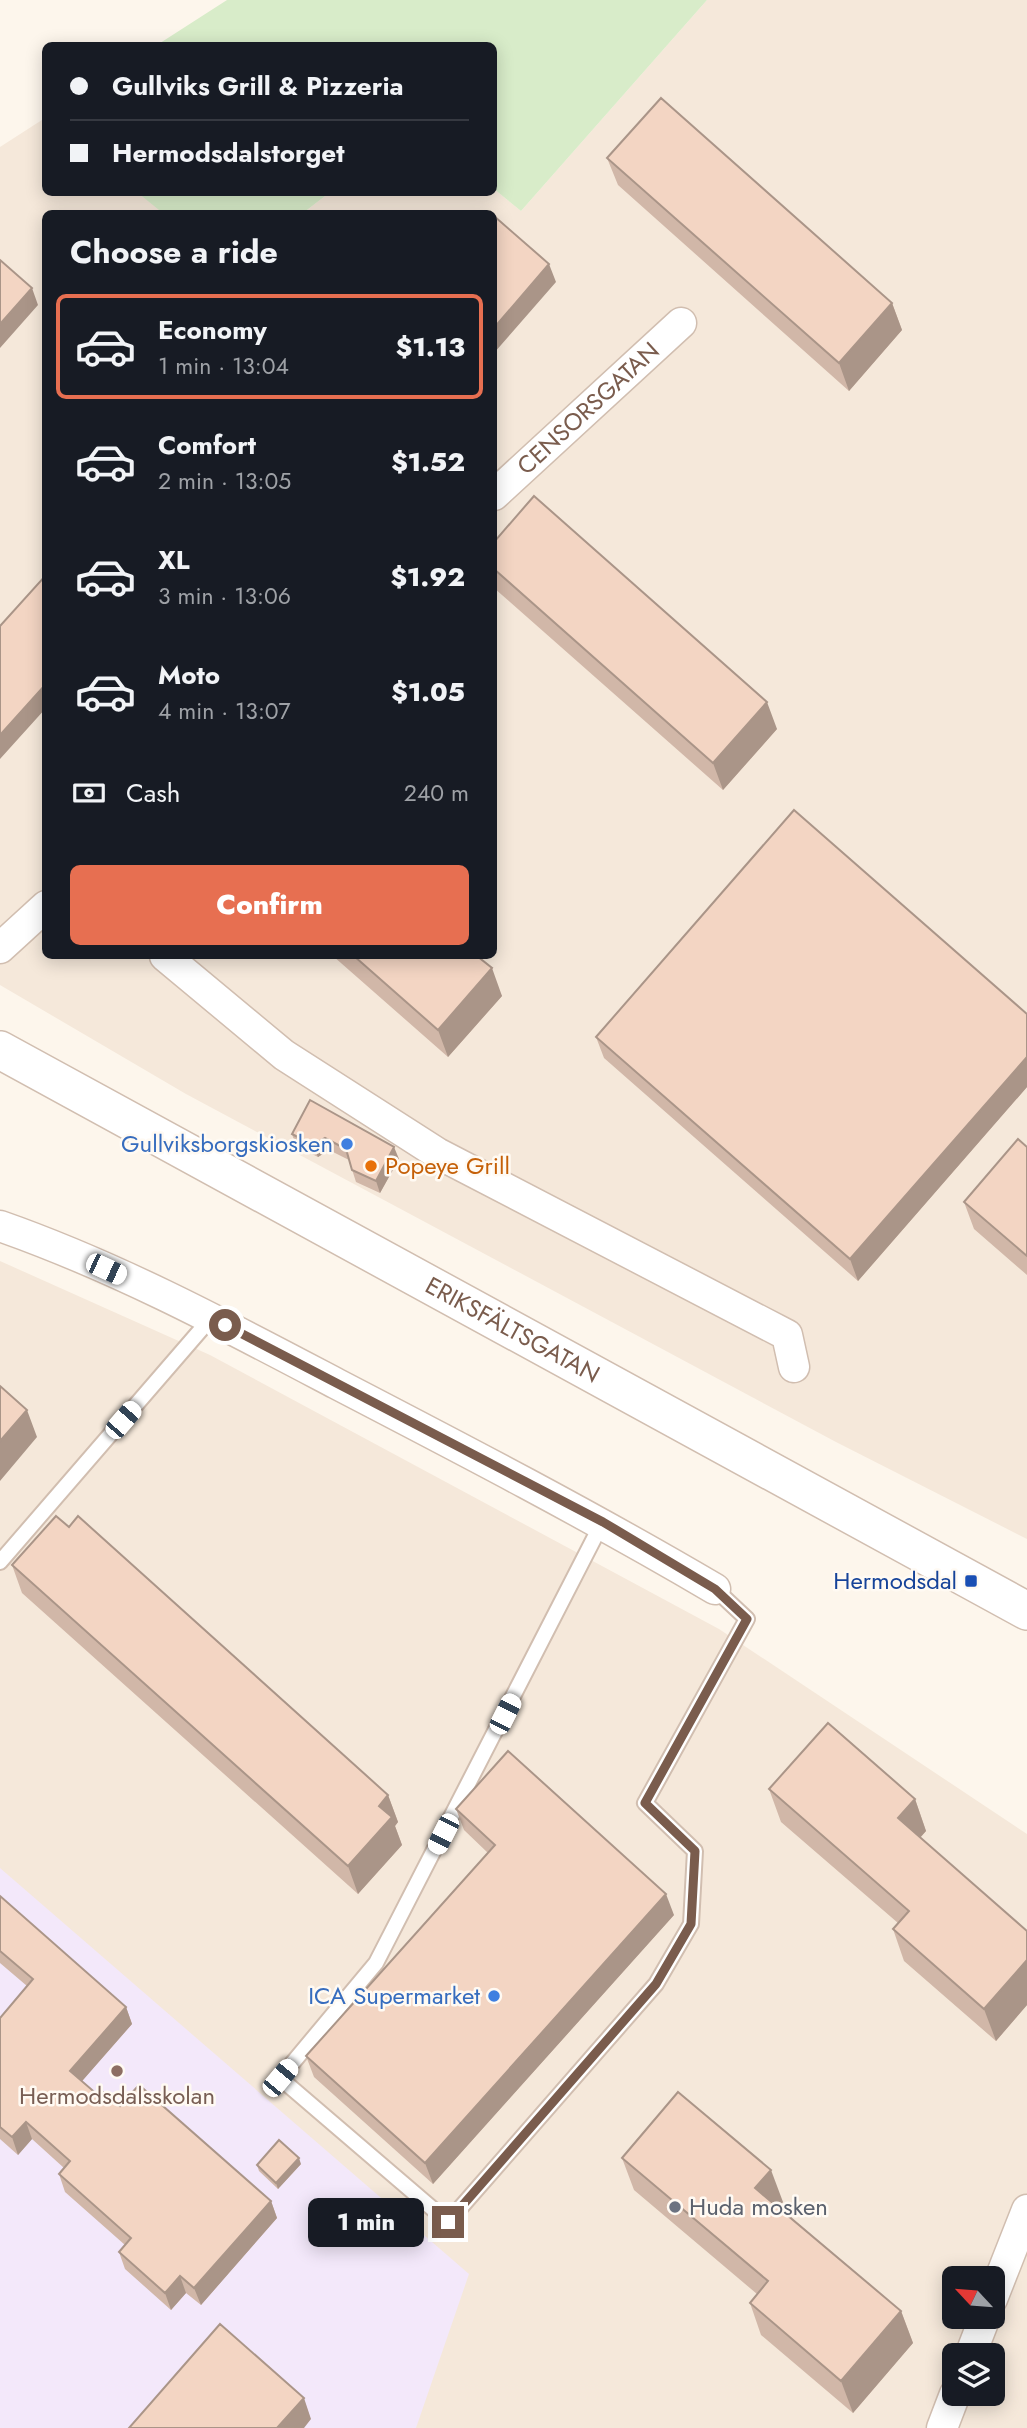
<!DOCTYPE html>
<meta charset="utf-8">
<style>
body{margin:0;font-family:Jost,sans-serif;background:#242831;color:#f1f3f6;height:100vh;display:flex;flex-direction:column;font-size:26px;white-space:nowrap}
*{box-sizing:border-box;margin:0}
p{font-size:23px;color:#9ea1a6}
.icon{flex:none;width:38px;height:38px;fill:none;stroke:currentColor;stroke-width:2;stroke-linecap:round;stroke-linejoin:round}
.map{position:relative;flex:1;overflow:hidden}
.sheet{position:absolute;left:42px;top:210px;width:455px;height:749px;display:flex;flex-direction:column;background:#171b24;border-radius:10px;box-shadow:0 4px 18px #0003}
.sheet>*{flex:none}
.top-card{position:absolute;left:42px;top:42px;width:455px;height:154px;border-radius:10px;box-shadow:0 4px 18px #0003;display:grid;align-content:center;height:154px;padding:0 28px;background:#171b24}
.needle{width:46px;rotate:296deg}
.tools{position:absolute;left:942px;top:2266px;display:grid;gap:14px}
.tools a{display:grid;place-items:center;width:63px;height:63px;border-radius:10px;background:#171b24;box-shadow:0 4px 18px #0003;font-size:35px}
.end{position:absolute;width:32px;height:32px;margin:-16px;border:9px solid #7a5c4d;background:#fff;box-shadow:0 0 0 4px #fff}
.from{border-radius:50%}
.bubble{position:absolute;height:49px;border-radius:10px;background:#171b24;box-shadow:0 4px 18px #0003;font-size:23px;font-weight:800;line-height:49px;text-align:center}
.car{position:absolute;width:21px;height:42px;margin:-21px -10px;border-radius:9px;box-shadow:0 0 5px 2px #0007;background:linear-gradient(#fff 24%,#345 0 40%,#fff 0 76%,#345 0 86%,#fff 0)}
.top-card b{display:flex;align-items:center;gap:24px;height:66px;font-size:26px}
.top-card b+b{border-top:2px solid #363941}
.top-card i{width:18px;height:18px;background:#f1f3f6}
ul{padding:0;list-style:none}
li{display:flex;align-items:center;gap:21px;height:105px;margin:0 14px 10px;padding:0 14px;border:4px solid transparent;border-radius:10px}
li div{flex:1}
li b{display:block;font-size:26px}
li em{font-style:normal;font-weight:800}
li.on{border-color:#e76f51}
li>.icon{width:63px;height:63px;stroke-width:1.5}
h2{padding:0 28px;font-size:32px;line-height:84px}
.pay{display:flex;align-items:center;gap:18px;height:77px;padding:0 28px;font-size:26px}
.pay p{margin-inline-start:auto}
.cta{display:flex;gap:14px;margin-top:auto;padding:14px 28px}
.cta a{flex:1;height:80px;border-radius:10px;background:#e76f51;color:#fff;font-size:28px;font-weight:800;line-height:80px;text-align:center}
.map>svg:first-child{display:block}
</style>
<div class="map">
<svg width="1027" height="2428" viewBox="0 0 1027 2428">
<rect width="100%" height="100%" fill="#fdf6ec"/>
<path fill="#f5e8da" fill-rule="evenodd" d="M707,0H1027V1539L836,1442L186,1094L0,985V147L45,118L46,192L138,193L164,213L46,214V956H494V214L303,213L329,193L494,192V189L521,211Z
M0,1261L210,1355L719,1629L1027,1834V2428H0ZM954,2278H992V2317H954ZM954,2356H992V2394H954Z"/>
<path fill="#f3e8fa" d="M0,1868L469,2274L416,2428H0Z"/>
<path fill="#d8ecc9" d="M227,0H707L521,211L494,189V46L157,45Z
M138,193L329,192V193L303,213L164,214Z"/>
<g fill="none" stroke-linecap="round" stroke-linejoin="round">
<defs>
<path id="service" d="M602,1523L376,1963L280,2078L448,2222L656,1984L691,1924L695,1851L645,1803L747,1619L715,1589
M0,1562L211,1318"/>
<g id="minor">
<path id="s1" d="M494,495L681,323"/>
<path d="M0,948L46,906"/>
<path d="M165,956L284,1055L437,1153L787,1335L794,1367"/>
<path d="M0,1226C117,1267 227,1326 337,1384C464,1450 591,1516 715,1589"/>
<path d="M992,2299L1027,2210"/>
<path d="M970,2356L985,2317"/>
<path d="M942,2428L955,2394"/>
</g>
<g id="tertiary">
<path id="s2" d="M0,1050L1027,1611"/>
</g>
</defs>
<use href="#service" stroke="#d1beb0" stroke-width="18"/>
<use href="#minor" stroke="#d1beb0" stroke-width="33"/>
<use href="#tertiary" stroke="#d1beb0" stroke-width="40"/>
<use href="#service" stroke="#fff" stroke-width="14"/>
<use href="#minor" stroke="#fff" stroke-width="30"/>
<use href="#tertiary" stroke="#fff" stroke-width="37"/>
</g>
<path fill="#d1b7a8" d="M607,158L892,303L902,330L849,391L618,185Z
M494,542L777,729L723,790L494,588Z
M333,956H477L502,996L448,1057Z
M1027,1014V1087L858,1281L604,1058L596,1037Z
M310,1100L399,1159L380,1193L356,1182L349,1160L329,1150L318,1157L296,1146L292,1134Z
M1027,1147V1275L974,1229L964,1202Z
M69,1527L388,1795L398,1822L395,1826L402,1845L358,1894L22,1593L12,1565Z
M769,1789L915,1799L926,1831L920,1838L1027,1931V2005L996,2041L904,1961L893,1929L898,1923L781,1822Z
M456,1809L674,1915L433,2184L314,2077L306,2056L488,1853L464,1830Z
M0,1896L126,2007L132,2024L82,2081L99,2096L120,2106L271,2201L277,2218L201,2305L186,2293L171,2310L125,2269L119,2252L125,2245L65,2192L59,2174L64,2168L32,2139L18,2155L0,2139V2018L27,1986L0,1963Z
M622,2158L783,2202L778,2207L901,2311L913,2343L853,2413L761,2335L750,2303L757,2294L634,2190Z
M301,2164L278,2189L259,2171L257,2165Z"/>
<path fill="#aa9588" d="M549,264L556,282L494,353V328Z
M32,288L38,305L0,348V324Z
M892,303L902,330L849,391L839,363Z
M46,684V708L0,759V735Z
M767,702L777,729L723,790L713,763Z
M492,968L502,996L448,1057L438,1030Z
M1027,1057V1087L858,1281L850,1259Z
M325,1138L329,1150L318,1157L313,1145Z
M394,1147L399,1159L380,1193L376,1181Z
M27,1410L37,1437L0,1481V1441Z
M388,1795L398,1822L395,1826L402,1845L358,1894L348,1866L379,1806Z
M915,1799L926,1831L909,1850L898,1818Z
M666,1894L674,1915L433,2184L425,2163Z
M1027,1960V2005L996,2041L984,2009Z
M126,2007L132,2024L76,2088L70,2071Z
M26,2122L32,2139L18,2155L12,2137Z
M299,2158L301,2164L278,2189L276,2183Z
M771,2170L783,2202L767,2220L755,2188Z
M271,2201L277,2218L201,2305L194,2288Z
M180,2276L186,2293L171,2310L165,2293Z
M901,2311L913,2343L853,2413L841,2381Z
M304,2398L311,2419L304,2428H277Z"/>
<path fill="#f3d5c3" stroke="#aa9588" stroke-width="2" d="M661,98L892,303L839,363L607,158Z
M494,216L549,264L494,328Z
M0,260L32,288L0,324Z
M534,496L767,702L713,763L494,569V542Z
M46,575V684L0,735V626Z
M794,810L1027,1014V1057L850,1259L596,1037Z
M354,956H477L492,968L438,1030Z
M310,1100L394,1147L376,1181L352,1170L346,1149L325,1138L313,1145L292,1134Z
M1018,1139L1027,1147V1256L964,1202Z
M0,1386L27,1410L0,1441Z
M56,1516L69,1527L78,1516L388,1795L379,1806L392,1817L348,1866L12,1565Z
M828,1723L915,1799L898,1818L1027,1931V1960L984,2009L893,1929L909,1911L769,1789Z
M508,1751L666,1894L425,2163L306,2056L495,1845L456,1809Z
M0,1896L126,2007L70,2071L99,2096L103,2092L120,2106L139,2085L271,2201L194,2288L180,2276L165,2293L119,2252L131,2238L59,2174L70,2161L26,2122L12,2137L0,2127V2018L33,1979L0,1951Z
M678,2092L771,2170L755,2188L901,2311L841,2381L750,2303L768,2281L622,2158Z
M279,2140L299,2158L276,2183L257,2165Z
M220,2324L304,2398L277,2428H129Z"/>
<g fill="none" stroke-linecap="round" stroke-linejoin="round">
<path stroke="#7a5c4d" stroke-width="9" d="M225,1325L603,1522L715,1589L747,1619L645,1803L695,1851L691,1924L656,1984L448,2222"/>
</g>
<g fill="#3f7fe0" stroke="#fffaf3" stroke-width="2.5">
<circle cx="347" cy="1144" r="7"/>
<circle cx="494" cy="1996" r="7"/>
</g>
<circle fill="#e8710a" stroke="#fffaf3" stroke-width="2.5" cx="371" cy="1166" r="7"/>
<rect fill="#1a4fb4" stroke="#fffaf3" stroke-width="2.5" x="964" y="1574" width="14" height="14" rx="3.5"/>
<circle fill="#8d6e63" stroke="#fffaf3" stroke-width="2.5" cx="117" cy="2071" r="7"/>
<circle fill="#6b7280" stroke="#fffaf3" stroke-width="2.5" cx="675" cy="2207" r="7"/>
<g text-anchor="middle" stroke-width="5" stroke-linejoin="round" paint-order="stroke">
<g font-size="24" fill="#7a5c4d" stroke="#fffaf3">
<text dy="8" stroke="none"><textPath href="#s1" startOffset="128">CENSORSGATAN</textPath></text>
<text dy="8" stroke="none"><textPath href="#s2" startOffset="584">ERIKSFÄLTSGATAN</textPath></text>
</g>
<g font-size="24" fill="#366cbe" stroke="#fffaf3" text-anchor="end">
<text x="333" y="1152">Gullviksborgskiosken</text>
<text x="480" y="2004">ICA Supermarket</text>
</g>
<g font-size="24" fill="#c56008" stroke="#fffaf3" text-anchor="start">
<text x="385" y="1174">Popeye Grill</text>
</g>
<g font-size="24" fill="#164399" stroke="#fffaf3" text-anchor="end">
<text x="957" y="1589">Hermodsdal</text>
</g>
<g font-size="24" fill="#785e54" stroke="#fffaf3">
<text x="117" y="2104">Hermodsdalsskolan</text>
</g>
<g font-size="24" fill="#5b616d" stroke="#fffaf3" text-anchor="start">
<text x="689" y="2215">Huda mosken</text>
</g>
</g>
</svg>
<div class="tools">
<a><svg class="needle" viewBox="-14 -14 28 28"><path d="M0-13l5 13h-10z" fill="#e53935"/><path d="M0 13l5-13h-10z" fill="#9ea1a6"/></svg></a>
<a><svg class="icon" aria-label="layers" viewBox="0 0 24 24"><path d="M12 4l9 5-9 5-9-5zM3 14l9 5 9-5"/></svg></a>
</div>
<i class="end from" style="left:225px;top:1325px"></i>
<i class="end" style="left:448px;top:2222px"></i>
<div class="bubble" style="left:308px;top:2198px;width:116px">1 min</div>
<i class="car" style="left:106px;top:1269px;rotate:115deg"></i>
<i class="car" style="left:123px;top:1420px;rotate:41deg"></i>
<i class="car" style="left:505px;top:1714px;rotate:27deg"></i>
<i class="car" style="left:443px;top:1834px;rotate:207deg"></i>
<i class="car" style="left:280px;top:2078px;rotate:40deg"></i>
<div class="top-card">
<b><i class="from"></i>Gullviks Grill &amp; Pizzeria</b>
<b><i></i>Hermodsdalstorget</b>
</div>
<section class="sheet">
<h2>Choose a ride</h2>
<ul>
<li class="on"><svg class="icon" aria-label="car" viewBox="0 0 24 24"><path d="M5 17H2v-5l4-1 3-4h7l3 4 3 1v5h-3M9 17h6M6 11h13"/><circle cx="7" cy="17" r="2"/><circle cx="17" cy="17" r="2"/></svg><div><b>Economy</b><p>1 min · 13:04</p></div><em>$1.13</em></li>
<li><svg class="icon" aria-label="car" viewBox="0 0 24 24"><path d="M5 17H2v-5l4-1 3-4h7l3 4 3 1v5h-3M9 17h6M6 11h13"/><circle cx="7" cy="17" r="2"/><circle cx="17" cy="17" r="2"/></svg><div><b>Comfort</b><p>2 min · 13:05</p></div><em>$1.52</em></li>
<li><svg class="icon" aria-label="car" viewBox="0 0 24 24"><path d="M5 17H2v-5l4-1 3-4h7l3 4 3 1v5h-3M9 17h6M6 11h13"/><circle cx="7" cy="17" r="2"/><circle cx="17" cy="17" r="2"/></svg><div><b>XL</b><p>3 min · 13:06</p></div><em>$1.92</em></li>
<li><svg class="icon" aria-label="car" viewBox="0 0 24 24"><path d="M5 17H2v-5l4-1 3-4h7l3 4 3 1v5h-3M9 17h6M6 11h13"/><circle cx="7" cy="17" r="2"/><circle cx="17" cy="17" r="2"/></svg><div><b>Moto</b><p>4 min · 13:07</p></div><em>$1.05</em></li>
</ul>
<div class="pay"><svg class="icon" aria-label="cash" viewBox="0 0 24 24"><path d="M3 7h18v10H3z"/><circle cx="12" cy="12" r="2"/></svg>Cash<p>240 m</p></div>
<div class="cta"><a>Confirm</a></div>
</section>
</div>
